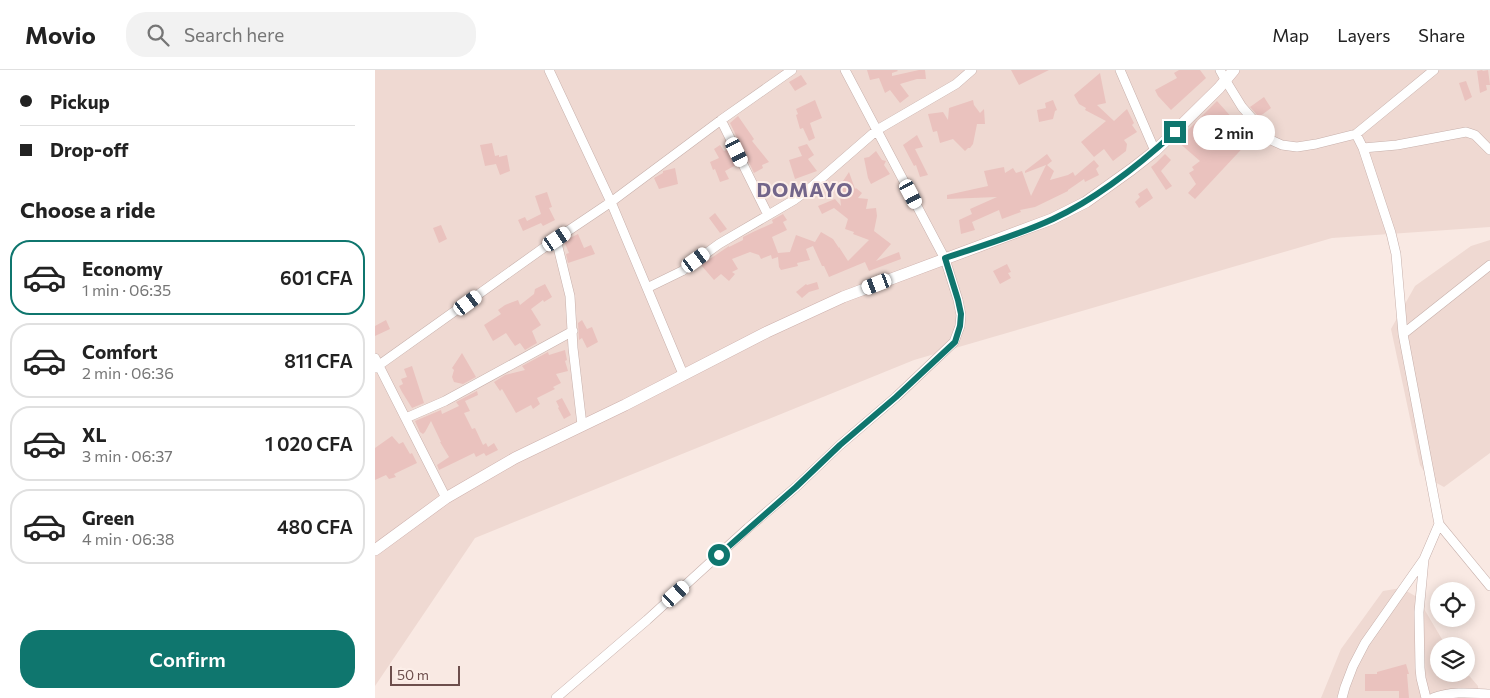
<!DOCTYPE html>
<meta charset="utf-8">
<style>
body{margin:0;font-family:Commissioner,sans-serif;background:#f2f2f2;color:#222;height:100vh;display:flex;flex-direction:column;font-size:19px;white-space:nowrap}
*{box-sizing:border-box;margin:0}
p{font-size:16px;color:#767676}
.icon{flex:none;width:28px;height:28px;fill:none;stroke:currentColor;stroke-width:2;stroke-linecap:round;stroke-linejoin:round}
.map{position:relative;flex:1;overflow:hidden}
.drawer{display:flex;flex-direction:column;background:#fff;width:375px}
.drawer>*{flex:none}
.guide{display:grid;align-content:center;height:110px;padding:0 20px;background:#fff}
.fabs{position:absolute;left:1055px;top:512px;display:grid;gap:10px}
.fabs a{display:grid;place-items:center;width:45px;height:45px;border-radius:50%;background:#fff;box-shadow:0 2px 12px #0003;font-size:25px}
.scale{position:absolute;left:15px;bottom:12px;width:70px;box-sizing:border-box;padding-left:5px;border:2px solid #6d4e4c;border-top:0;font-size:14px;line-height:18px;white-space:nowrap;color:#6d4e4c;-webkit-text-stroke:4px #fceee8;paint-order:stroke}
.end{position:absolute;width:22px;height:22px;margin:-11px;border:6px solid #0f766e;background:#fff;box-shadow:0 0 0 2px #fff}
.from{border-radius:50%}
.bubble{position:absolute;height:35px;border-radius:18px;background:#fff;box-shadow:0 2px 12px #0003;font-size:16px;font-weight:600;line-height:35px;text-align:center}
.car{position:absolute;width:15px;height:30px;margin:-15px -8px;border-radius:6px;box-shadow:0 0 4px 1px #0007;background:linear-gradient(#fff 24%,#345 0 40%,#fff 0 76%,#345 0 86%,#fff 0)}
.guide b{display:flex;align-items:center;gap:18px;height:48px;font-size:19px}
.guide b+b{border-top:1px solid #e0e0e0}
.guide i{width:12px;height:12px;background:#222}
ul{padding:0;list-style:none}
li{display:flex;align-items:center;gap:15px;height:75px;margin:0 10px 8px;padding:0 10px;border:2px solid #e0e0e0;border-radius:20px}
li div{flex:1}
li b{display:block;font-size:19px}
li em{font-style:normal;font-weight:600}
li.on{border-color:#0f766e}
li>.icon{width:45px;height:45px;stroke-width:1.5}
h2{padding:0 20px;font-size:22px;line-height:60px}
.action{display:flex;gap:10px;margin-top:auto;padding:10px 20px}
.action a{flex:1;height:58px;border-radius:20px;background:#0f766e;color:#fff;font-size:20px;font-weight:600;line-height:58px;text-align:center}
header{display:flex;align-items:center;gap:30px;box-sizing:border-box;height:70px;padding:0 25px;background:#fff;border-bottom:1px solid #e0e0e0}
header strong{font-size:24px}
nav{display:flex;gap:28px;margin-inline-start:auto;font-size:18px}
.search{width:350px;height:45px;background:#f2f2f2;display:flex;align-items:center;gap:12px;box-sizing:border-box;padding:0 18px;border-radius:20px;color:#767676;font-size:19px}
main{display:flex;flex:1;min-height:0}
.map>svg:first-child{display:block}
</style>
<header>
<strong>Movio</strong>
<div class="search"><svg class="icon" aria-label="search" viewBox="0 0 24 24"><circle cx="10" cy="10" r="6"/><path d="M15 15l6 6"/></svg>Search here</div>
<nav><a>Map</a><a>Layers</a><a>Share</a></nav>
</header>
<main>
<section class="drawer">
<div class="guide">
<b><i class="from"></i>Pickup</b>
<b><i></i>Drop-off</b>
</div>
<h2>Choose a ride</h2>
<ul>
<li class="on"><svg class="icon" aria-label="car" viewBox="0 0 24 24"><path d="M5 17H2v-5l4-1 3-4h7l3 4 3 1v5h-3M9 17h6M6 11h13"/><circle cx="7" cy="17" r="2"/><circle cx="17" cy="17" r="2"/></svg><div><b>Economy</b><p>1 min · 06:35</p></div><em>601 CFA</em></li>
<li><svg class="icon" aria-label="car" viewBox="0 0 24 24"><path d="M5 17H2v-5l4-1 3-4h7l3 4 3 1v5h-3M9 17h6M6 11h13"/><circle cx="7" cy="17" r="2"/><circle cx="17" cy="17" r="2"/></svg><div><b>Comfort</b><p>2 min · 06:36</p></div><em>811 CFA</em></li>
<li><svg class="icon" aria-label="car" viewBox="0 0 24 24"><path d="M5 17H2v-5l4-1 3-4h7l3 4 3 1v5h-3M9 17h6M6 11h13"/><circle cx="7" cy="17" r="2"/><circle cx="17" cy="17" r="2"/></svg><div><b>XL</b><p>3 min · 06:37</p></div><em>1 020 CFA</em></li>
<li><svg class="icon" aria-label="car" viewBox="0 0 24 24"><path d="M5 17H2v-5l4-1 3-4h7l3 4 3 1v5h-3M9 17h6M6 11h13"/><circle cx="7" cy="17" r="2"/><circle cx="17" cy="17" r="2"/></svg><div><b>Green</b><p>4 min · 06:38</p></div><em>480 CFA</em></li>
</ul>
<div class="action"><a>Confirm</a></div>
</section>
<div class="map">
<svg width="1115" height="628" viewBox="0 0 1115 628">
<rect width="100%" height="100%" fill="#f9e9e3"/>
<path fill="#efd9d2" d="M0,0H1115V157L957,168L539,290L100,468L0,616Z
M1115,170V383L1069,417L1054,409L1045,395L1016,259L1040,216L1096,176Z
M1026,518L1042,527L1071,576H1064V604H1091V602L1103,616V628H946L966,579L1008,521Z"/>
<path fill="#eac2be" d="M492,0H522L523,1L517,3V6L544,0H550L551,9H542L525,14L534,26L525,33L515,20L510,23L504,8L495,10Z
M636,0H674L644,15Z
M804,0H825L831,8L796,40L783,26L780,20L802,8L799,3Z
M1107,0L1108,1L1113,0L1115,15H1111L1112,20L1105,23L1102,1Z
M725,3L731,33L722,35L739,51L752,39L759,53L757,55L762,62L749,70L752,74L751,81L738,91L729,79L719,87L706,72L731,51L710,40L711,38L704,34L699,25Z
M426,5L432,14L420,21L414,12Z
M1091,11L1097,27L1090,31L1084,13Z
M889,27L896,38L884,47L875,37Z
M440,30L447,48L435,53L440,68L434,71L428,58L425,59L421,45L423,44L421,39Z
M598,30L599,35L605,43L609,39L610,54H602L598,74L595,78H593L590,81L578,69L565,73L562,61L558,62L553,44L568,42L573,50L574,38Z
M678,30L682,40L680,41L678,49L664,52L662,40L671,38L670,33Z
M842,31L876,69L820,129L813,123L821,114L814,103L819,100L817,97L825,91L802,71Z
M363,46L379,69L377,71L394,92L387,95L388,98L379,103L355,53Z
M542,65L548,77L540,79L553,105L545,107L541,95L539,96L528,75Z
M117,73L120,86L124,85V87L132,85L135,101L125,105L121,94L110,96L105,75Z
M432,74L439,85L433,89L442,101L420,109L414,90L427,86L423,77Z
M345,75L349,81L354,79L361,95L350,101L354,109L345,112L340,99L338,100L335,92L344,88L339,79Z
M501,81L507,90L511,91L509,95L515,104L496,114L493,108L489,88L494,87Z
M672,84L677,91L672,95L679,101L675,110L693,105L698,102L700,106L719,90L724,96L721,99L724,105L710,112L709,109L693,120V121L660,137L645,140L646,142L627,149L624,140L597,152L600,160L586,164L584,150L597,144L595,139L622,127L572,129V125L613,116L609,101L629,97L630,103L638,98L641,103L647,101L656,126L671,95L650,103V101Z
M790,84L796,90L786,101L797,116L791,120L776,97L781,93Z
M300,98L303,114L284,119L279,108L288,103V101Z
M474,102L480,119L481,118L487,123L483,128L493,129L491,139L501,138L502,146L499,161L516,174L501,191L524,182L526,189L494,201L490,192L454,207L449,196H447L438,176L431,179L435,190L422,193L423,196L406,200L404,197L403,187L397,189L396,185L386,189L384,185L375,182L357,189L363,199L357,202L360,204L354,211L346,204L339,210L326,195L354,176V177L368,170V167L378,162L398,153L397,150L408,144L412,150L408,152L412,160L397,167L403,183L415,182L421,165L440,172L446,162L458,169L464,178V177L473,191L494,170L478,164L479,162L470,159L473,149L459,138L447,144L443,136L460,129L466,136L464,117Z
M772,118L778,128L764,138L760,132L765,127L763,124Z
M172,122L177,137L174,138L180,150L168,156L166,153L148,161L143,150L150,147L152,151L166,144L160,126Z
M340,143L352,159L345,163L334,148Z
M66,155L72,169L64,173L58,158Z
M203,164L209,178L216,175L220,184L193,193L191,184L194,183L189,171Z
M632,194L636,202L633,203L636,208L625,214L618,201Z
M442,212L444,219L434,222L427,228L421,222L431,214L432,215Z
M170,214L177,227L169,232L168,230L156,239L166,255L157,261L162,273L150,280L145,273L140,276L131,263L118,271L109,255L126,244L123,240L130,235L143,230L145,235L159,224L160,219Z
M11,250L15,259L0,266V256Z
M207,250L212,259L217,257L223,272L212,278L207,268L204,270L203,253Z
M190,280L192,290L190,291L193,301L181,304L186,313L178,317L180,319L162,328L165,334L158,339L156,335L141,343L127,319L125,321L119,312L130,305L150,300L147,296L173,282L174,285Z
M87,283L101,307L88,314L79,312L77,307L79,300L77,298Z
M37,296L49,333L37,338L27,322L24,316L28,314L26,309L32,307L29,299Z
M102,321L103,325L90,331L95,341L89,343L97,359L100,358L108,375L111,373L113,377L119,373L123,380L111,386L109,383L101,387L99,383L64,400L62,395L74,387L65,372H66L56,351L50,362L48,364L45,362L40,351L66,340L67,344L84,336L81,332Z
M187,328L196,345L189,349L183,338L184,337L181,331Z
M17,366L24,374L28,372L35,384L37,383L42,393L19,404L21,407L14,409L11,405L0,410V378Z
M1031,594L1034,604H1032L1034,628H1024V621H990V604H1002V602Z"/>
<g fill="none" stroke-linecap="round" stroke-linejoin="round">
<defs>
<path id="street" d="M174,0L236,132L308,304
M745,0L780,81
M845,0L851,11L867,37L896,70L907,75L922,77L941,74L981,64L1059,0
M346,50L393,145
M981,64L988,78L1016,163L1021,184L1028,264L1064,454L1115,516
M988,78L1022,75L1091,62L1100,65L1115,80
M181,169L195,226L198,278L207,355
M272,218L307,201L344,174L419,130L434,119L502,60L581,14L597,0
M1028,264L1115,195
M0,288L71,428
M0,298L181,169L236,132L346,50L417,0
M31,348L70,331L198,261
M1049,489L1044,542L1045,598L1046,608L1051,628
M181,628L272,550L373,458L421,417L465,375L521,327L579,272L585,256L586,245L583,230L570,189L470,0
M967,628L970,617L978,596L990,573L1049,489L1064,454
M1058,628C1076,621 1096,623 1115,624"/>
<path id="secondary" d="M0,480L71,428L140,388L250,335L392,262L468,227L677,149L711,132L757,99L780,81L844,18L859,0"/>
</defs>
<use href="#street" stroke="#c7b0ab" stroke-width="10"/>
<use href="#secondary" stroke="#cdb0ac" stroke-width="12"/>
<use href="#street" stroke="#fff" stroke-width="9"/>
<use href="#secondary" stroke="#fff" stroke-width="11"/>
</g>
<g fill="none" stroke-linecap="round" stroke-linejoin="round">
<path stroke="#0f766e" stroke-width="6" d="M344,485L421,417L465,375L521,327L580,272L585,256L586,244L583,230L570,188C606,176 644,165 678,149C723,128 763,96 800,62"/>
</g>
<g text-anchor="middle" stroke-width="4" stroke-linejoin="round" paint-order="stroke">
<g font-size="20" font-weight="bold" letter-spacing="1" fill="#72658a" stroke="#fceee8">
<text x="430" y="127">DOMAYO</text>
</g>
</g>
</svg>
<div class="fabs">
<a><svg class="icon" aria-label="locate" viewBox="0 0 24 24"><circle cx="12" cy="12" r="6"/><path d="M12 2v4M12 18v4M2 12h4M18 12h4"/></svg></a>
<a><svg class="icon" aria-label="layers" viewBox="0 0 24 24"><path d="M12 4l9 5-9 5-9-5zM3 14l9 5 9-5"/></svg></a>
</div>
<div class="scale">50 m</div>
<i class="end from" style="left:344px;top:485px"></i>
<i class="end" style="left:800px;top:62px"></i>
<div class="bubble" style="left:818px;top:45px;width:82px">2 min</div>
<i class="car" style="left:362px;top:82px;rotate:154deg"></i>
<i class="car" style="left:536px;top:124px;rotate:152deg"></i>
<i class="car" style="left:182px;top:169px;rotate:56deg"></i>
<i class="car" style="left:321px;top:190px;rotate:54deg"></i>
<i class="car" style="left:502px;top:214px;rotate:249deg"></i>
<i class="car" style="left:93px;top:233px;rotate:54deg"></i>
<i class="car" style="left:301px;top:524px;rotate:48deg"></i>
</div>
</main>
